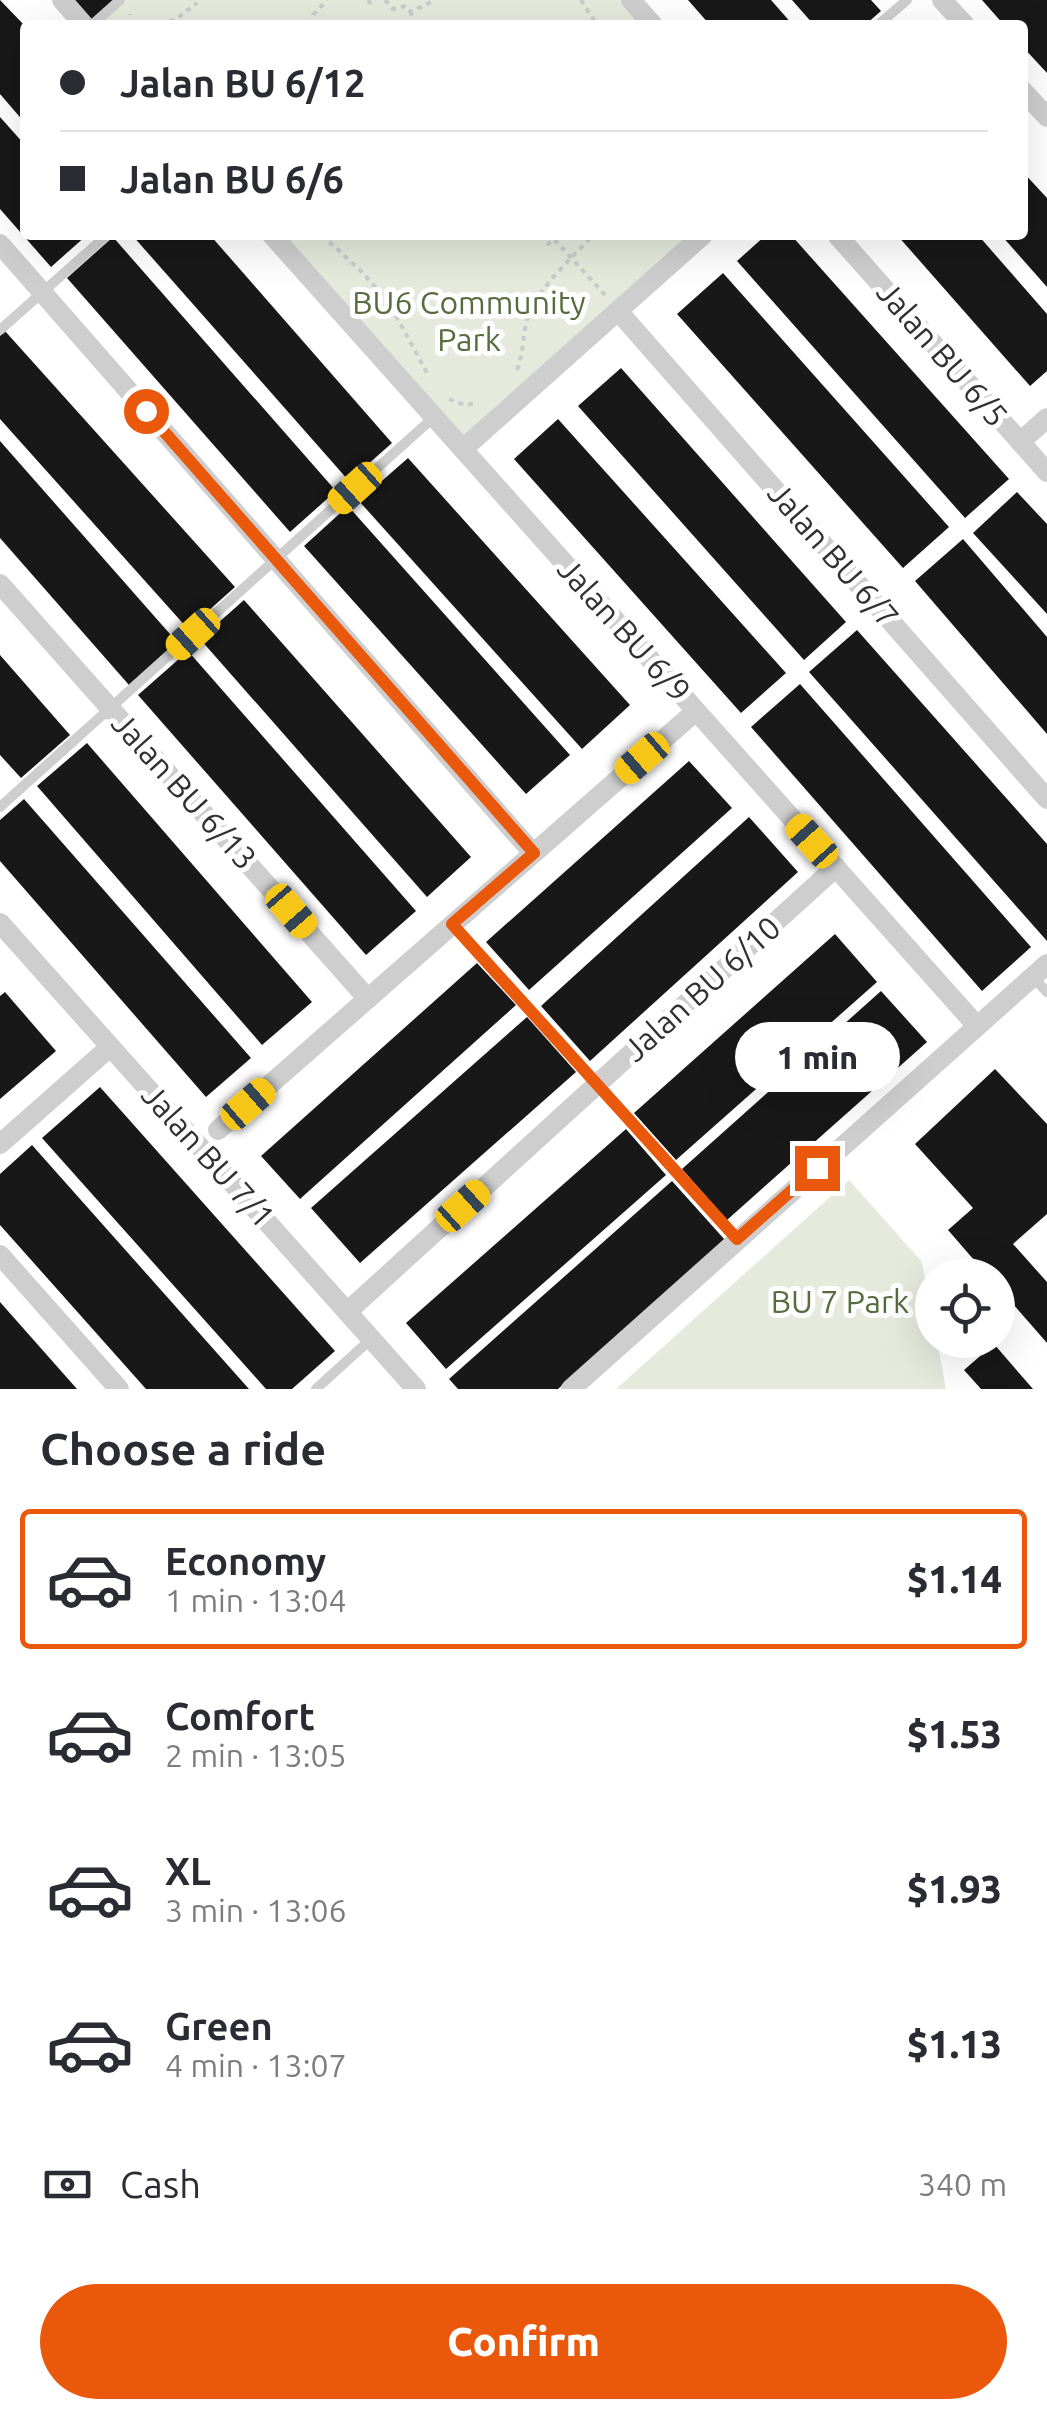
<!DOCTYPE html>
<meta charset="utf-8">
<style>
body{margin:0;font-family:Ubuntu,sans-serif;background:#f7f7f7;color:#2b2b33;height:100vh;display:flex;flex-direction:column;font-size:38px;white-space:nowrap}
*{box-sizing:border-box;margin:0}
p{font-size:32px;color:#7c7c81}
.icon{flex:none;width:55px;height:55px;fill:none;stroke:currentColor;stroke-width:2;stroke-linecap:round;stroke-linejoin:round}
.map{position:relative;height:1389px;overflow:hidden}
.details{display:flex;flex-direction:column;background:#fff;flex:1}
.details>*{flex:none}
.hud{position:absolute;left:20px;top:20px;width:1008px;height:220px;border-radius:10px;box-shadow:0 10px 40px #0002;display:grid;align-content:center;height:220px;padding:0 40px;background:#fff}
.fabs{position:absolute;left:915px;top:1258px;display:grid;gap:20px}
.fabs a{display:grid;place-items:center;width:100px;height:100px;border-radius:50%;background:#fff;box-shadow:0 10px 40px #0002;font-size:50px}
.end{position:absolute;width:45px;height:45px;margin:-22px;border:12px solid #ea580c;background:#fff;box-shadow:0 0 0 5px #fff}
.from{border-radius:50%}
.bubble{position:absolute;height:70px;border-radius:35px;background:#fff;box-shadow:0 10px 40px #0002;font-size:32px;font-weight:800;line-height:70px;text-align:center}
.car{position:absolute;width:30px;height:60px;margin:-30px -15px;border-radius:12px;box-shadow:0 0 8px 2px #0007;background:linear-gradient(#f5c518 24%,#345 0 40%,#f5c518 0 76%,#345 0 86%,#f5c518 0)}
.hud b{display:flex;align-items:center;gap:35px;height:95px;font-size:38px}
.hud b+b{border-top:2px solid #e1e1e2}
.hud i{width:25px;height:25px;background:#2b2b33}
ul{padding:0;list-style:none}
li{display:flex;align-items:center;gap:30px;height:140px;margin:0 20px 15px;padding:0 20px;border:5px solid transparent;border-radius:10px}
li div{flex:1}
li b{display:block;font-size:38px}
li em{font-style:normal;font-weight:800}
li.on{border-color:#ea580c}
li>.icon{width:90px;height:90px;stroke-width:1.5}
h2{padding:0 40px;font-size:45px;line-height:120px}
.pay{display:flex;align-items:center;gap:25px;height:110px;padding:0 40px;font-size:38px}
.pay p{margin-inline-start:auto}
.primary-button{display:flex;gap:20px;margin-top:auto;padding:20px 40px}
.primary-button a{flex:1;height:115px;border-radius:60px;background:#ea580c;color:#fff;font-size:40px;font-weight:800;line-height:115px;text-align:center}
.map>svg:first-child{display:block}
</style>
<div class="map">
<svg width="1047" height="1389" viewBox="0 0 1047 1389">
<rect width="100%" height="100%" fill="#fff"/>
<path fill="#e5eadd" d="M69,0H625L647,25H91Z
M277,235H697L463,444Z
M849,1180L922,1262L932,1316V1340H937L946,1389H616Z"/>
<path fill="#181818" d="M0,0L25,26V123L0,94Z
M66,0H123L95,25Z
M688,0H771L793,25H710Z
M792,0H871L881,11L865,25H814Z
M982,0H1047V73L1022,46V25H1004Z
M0,117L25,145V235H87L51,267L0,209Z
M1022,171L1047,198V287L1001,235H1022Z
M132,235H210L392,443L349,481Z
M766,235H791L1009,479L965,518L737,261Z
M897,235H978L1047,314V371L1030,386Z
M113,237L336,491L290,532L67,278Z
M723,273L949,527L903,568L677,314Z
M5,331L235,587L188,629L0,419V336Z
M621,368L846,622L804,660L578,406Z
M558,419L786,673L741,713L514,459Z
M0,441L177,642L129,685L0,538Z
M408,458L630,705L582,749L359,501Z
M1017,492L1047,524V614L973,533Z
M348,506L570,755L526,794L304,546Z
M963,539L1047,637V734L915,581Z
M244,600L471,857L427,897L200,639Z
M857,630L1047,844V941L809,672Z
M188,651L416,911L366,955L138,695Z
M0,655L70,735L21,778L0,755Z
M800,684L1031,947L982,991L751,727Z
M87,743L312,1002L262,1045L37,786Z
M689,761L732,808L529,990L486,942Z
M24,799L251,1058L206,1097L0,861V820Z
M749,817L798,872L590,1061L541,1006Z
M835,934L877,982L676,1160L634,1113Z
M477,963L516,1005L300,1199L261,1156Z
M881,991L927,1042L727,1220L682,1169Z
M5,992L56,1051L0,1099V996Z
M527,1017L576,1072L360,1263L311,1208Z
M995,1069L1047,1124V1214L1013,1244L1047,1282V1343L998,1287V1275H987L948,1230L973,1208L915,1144Z
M100,1087L335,1351L292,1389H266L42,1138Z
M626,1129L666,1175L446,1369L406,1323Z
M32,1145L249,1389H146L0,1225V1174Z
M672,1181L725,1240L558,1389H458L449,1379Z
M0,1302L77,1389H0Z
M994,1344L1033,1389H981L964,1370Z"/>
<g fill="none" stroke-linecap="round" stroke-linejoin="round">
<path stroke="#cbcbcb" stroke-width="4" stroke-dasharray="5 5" stroke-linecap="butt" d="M368,0L371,4L375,0
M385,0L393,9L405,6L411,12L435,0
M581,0L597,25
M410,11L416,25
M130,25V14
M150,25L175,20L197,3
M312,25L313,15L327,0
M322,235L361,271L388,301L427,373
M541,235L548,244L554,239L605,295
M517,370C523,354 523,339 526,323C534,291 571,259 593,235
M449,399L465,405L478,403"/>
<path stroke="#cecece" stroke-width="10" d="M92,25L120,0
M878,25L907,0
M0,330L107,235
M0,807L434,417
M453,925L737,1239
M1033,977L1047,992
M316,1389L371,1339"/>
<path stroke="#cecece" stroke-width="20" d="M62,0L84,25
M631,0L653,25
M942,0L965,25
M1022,90L1047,117
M272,235L977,1026
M837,235L1047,472
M0,244L533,853
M618,311L1047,799
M1020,442L1047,418
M463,449L703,235
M0,584L368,999
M0,923L416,1389
M218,1130L696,711
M0,1144L110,1047
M0,1255L119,1389
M347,1312L836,867
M571,1389L1047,964"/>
</g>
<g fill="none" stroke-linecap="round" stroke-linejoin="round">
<path stroke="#ea580c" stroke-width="12" d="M146,411L534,853L452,924L737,1239L817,1168"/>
</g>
<g text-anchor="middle" stroke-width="10" stroke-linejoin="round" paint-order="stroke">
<g font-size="32" fill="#576c3f" stroke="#fff">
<text x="469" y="314">BU6 Community<tspan x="469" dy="37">Park</tspan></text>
<text x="840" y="1313">BU 7 Park</text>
</g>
<g font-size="32" fill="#313131" stroke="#fff">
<text transform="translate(942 354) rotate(49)" y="11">Jalan BU 6/5</text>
<text transform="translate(833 555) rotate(49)" y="11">Jalan BU 6/7</text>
<text transform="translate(624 630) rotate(48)" y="11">Jalan BU 6/9</text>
<text transform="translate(184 791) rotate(48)" y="11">Jalan BU 6/13</text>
<text transform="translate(702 989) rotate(-42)" y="11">Jalan BU 6/10</text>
<text transform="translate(208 1156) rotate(48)" y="11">Jalan BU 7/1</text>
</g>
</g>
</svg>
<div class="fabs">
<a><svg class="icon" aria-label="locate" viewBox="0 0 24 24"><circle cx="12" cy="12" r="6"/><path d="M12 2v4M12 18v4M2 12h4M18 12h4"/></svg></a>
</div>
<i class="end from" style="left:146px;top:411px"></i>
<i class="end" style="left:817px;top:1168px"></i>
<div class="bubble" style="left:735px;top:1022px;width:165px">1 min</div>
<i class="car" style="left:355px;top:488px;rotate:228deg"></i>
<i class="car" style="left:193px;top:634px;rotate:228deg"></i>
<i class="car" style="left:642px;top:758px;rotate:229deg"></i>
<i class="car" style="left:812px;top:841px;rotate:318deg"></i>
<i class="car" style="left:291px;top:911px;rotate:139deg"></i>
<i class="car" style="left:248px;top:1104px;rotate:49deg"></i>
<i class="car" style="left:463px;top:1206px;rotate:48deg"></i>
<div class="hud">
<b><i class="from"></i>Jalan BU 6/12</b>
<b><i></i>Jalan BU 6/6</b>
</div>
</div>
<section class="details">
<h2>Choose a ride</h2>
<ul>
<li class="on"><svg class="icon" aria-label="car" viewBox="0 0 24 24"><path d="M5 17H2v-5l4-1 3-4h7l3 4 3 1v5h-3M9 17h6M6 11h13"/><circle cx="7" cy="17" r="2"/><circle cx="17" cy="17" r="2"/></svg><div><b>Economy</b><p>1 min · 13:04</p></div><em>$1.14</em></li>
<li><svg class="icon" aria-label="car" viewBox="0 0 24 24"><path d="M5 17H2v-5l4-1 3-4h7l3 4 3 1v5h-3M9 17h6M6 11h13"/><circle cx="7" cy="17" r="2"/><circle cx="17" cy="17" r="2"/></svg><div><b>Comfort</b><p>2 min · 13:05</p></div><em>$1.53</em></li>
<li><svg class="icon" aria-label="car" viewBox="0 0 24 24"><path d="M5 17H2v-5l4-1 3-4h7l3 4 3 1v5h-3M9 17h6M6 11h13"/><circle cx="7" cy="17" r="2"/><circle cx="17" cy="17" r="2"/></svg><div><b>XL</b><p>3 min · 13:06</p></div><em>$1.93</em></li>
<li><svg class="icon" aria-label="car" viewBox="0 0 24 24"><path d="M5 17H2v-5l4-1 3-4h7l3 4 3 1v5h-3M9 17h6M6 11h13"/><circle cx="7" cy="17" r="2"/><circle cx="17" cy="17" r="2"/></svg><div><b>Green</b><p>4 min · 13:07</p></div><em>$1.13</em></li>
</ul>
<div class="pay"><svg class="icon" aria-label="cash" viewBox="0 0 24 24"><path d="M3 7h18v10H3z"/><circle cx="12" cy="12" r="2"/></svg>Cash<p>340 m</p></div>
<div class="primary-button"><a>Confirm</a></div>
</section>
